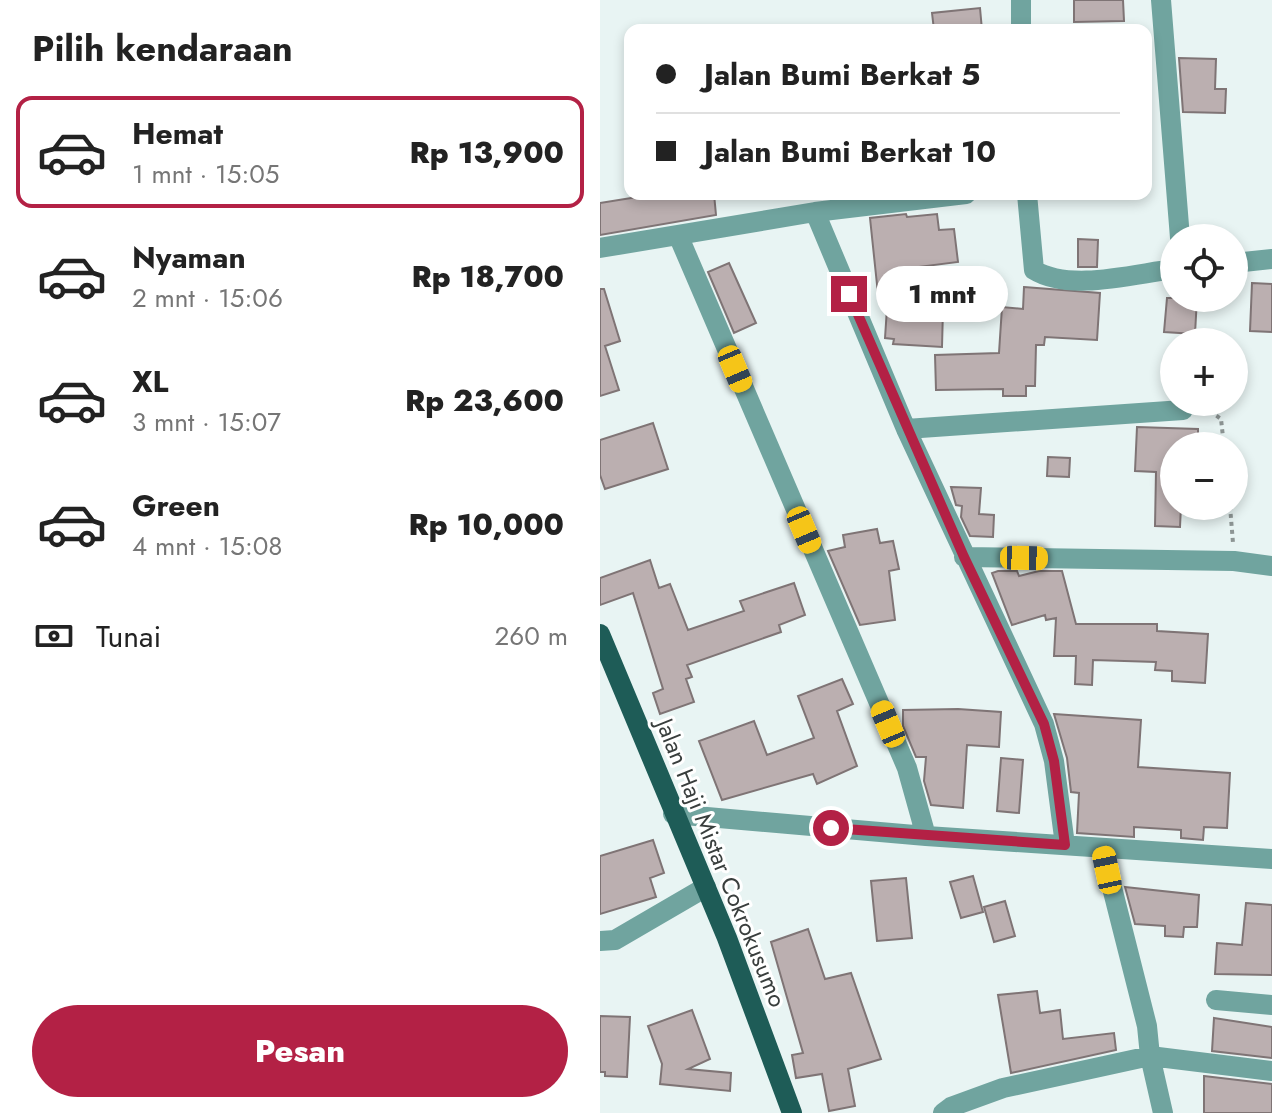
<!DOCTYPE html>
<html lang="id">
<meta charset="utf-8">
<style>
body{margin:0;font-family:Jost,sans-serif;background:#f2f2f2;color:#222;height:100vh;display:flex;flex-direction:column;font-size:30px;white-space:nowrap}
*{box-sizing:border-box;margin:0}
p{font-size:26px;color:#767676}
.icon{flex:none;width:44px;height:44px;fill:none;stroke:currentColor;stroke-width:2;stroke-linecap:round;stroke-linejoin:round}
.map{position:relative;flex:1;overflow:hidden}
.side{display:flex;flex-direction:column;background:#fff;width:600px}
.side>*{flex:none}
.hud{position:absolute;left:24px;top:24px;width:528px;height:176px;border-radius:16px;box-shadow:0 4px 12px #0003;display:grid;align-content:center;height:176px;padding:0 32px;background:#fff}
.tools{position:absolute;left:560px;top:224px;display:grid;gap:16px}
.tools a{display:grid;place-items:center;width:88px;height:88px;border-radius:50%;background:#fff;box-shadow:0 4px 12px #0003;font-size:40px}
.end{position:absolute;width:36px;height:36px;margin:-18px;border:10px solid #b32145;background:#fff;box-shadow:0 0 0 4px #fff}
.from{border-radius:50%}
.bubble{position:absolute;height:56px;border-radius:28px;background:#fff;box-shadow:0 4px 12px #0003;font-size:26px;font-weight:800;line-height:56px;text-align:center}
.car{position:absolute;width:24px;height:48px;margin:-24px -12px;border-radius:10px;box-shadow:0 0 6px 2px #0007;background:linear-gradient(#f5c518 24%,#345 0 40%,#f5c518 0 76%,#345 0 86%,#f5c518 0)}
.hud b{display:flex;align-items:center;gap:28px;height:76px;font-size:30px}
.hud b+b{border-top:2px solid #e0e0e0}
.hud i{width:20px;height:20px;background:#222}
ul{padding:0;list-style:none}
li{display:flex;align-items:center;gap:24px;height:112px;margin:0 16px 12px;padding:0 16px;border:4px solid transparent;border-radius:16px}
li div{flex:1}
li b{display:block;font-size:30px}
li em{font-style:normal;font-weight:800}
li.selected{border-color:#b32145}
li>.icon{width:72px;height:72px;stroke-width:1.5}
h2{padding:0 32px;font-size:36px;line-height:96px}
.pay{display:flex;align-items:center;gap:20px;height:88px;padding:0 32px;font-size:30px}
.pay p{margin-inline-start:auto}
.cta{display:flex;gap:16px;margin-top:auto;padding:16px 32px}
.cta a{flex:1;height:92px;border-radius:48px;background:#b32145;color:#fff;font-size:32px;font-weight:800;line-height:92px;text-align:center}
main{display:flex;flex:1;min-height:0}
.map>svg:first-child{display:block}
</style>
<main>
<section class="side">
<h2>Pilih kendaraan</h2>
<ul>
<li class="selected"><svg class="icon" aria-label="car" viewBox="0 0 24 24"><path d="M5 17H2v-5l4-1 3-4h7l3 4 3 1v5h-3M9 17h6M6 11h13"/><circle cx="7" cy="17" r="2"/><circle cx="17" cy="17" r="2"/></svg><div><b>Hemat</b><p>1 mnt · 15:05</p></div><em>Rp 13,900</em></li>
<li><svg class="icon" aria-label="car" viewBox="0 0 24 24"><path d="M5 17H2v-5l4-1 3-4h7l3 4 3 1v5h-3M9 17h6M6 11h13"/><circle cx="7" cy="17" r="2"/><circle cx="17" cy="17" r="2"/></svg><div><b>Nyaman</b><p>2 mnt · 15:06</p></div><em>Rp 18,700</em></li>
<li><svg class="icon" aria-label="car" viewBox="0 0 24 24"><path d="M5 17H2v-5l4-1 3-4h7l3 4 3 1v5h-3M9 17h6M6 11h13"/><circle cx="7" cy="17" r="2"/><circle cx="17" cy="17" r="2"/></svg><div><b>XL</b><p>3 mnt · 15:07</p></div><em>Rp 23,600</em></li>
<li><svg class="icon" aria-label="car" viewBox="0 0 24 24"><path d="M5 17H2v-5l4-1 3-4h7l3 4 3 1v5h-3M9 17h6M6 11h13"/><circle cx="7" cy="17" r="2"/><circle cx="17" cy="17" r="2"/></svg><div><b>Green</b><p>4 mnt · 15:08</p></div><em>Rp 10,000</em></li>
</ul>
<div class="pay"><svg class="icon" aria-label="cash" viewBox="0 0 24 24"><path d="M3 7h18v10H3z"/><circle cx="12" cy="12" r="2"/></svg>Tunai<p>260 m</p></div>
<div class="cta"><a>Pesan</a></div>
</section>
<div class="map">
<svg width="672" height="1113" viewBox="0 0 672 1113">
<rect width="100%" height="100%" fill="#e8f4f3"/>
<path fill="#bbafb0" stroke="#7f7475" stroke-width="2" d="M474,0H523L524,21L474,22Z
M380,8L382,30H334L332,13Z
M579,58L616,59L615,89H626L625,113L583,112Z
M56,194H114L116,215L0,235V203Z
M306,214L307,217L337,214L339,230L354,229L358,262L310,268L315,307L343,309L342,347L293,344L294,339L285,338L288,293L278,294L270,218Z
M478,239L498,240L497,267H478Z
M129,263L156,323L134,333L108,272Z
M652,283L672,284V332L650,331Z
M424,287L500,293L497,340L445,337L444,345H436L435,386H426V396H403V389L336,390L335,355L399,353L402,307L423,309Z
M0,289H4L20,341L5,346L19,390L0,396Z
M567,298H597L595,334L564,332Z
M53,423L68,469L5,489L0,475V440Z
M537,427L598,429V446H574V506H581L580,527L555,526L556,472L535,471Z
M448,457L470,458L469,477L447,476Z
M351,487L381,488L379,514L394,515L393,537L370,536L361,517L362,506L356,505Z
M277,529L280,543L293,541L299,569L289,571L295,620L260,625L228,551L245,547L243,535Z
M50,560L59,588L70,584L88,630L144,611L140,601L194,583L205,615L179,625L181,632L87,665L92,677L86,679L94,702L60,714L53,693L63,689L33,593L0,605V578Z
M398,571H417L419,576L439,571H462L476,624H557V631L608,634L605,683L572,681V671L555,670L556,662L493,660L492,685L475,684L476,656H454L456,618L446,620L445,615L412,625L392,573Z
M242,679L253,704L237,711L257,766L217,784L213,774L122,800L99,741L154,721L167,755L214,738L198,696Z
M358,709L401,712L399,747L367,745L363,808L331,805L324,781L326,757H316L303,726V710Z
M454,714L541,720L538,767L630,773L627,828L604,827L603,840L581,838V830L534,827V837L477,833L479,793L471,792L467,758Z
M401,758L423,760L419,813L397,811Z
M53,840L64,873L50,878L56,897L0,914V856Z
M373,876L383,912L361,918L350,882Z
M306,878L312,938L277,941L271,881Z
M525,887L599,895L597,927H584L583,937L565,936V926L535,924Z
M405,901L415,936L394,942L384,907Z
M646,903L672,905V975L615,974L617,943L642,945Z
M208,929L225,979L251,973L281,1059L248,1069L255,1106L229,1111L222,1074L196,1078L192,1055L203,1053L171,942Z
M437,991L440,1013L460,1010L463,1039L514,1033L516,1050L411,1073L398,995Z
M92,1010L110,1059L88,1069L131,1073L130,1091L60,1084L62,1064L48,1026Z
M0,1016L30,1017L27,1077L5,1076V1072H0Z
M614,1018L672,1027V1058L612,1051Z
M604,1076L672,1084V1113H604Z"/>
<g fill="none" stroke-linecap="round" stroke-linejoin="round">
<path stroke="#8d9594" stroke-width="4" stroke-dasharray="4 4" stroke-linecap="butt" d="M602,410L610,411L621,419L624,446
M630,506L633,543"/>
<path stroke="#70a49f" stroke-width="20" d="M421,0V30
M561,0L580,238
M427,194L434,270C470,292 533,274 574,269
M215,212L306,429L444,724L454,761L465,845
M78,235L307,768L326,836
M0,248L215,212L366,194
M634,263L672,259
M306,429L583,410
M364,557L634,561L672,566
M73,814L326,836L672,859
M0,941L15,940L106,887
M616,1000L672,1005
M343,1113L351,1107L403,1088L550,1056L547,1026L502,848
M563,1113L550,1056L672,1071"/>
<path stroke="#1e5c57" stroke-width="20" d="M0,634L127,938L192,1113"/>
</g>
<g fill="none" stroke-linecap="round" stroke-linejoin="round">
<path stroke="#b32145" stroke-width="10" d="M231,828L465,845L454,761L444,724L364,557L249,294"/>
</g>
<g text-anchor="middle" stroke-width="6" stroke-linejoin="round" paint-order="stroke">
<g font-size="24" fill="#393e3d" stroke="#fff">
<text transform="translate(121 863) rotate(68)" y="8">Jalan Haji Mistar Cokrokusumo</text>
</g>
</g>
</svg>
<div class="tools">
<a><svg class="icon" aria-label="locate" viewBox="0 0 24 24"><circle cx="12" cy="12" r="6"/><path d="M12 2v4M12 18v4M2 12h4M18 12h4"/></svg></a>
<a>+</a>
<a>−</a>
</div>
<i class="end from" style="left:231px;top:828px"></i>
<i class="end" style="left:249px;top:294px"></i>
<div class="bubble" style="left:276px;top:266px;width:132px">1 mnt</div>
<i class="car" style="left:135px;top:369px;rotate:157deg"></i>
<i class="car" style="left:204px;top:530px;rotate:157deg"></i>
<i class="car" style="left:424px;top:558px;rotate:91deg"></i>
<i class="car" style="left:288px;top:724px;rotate:337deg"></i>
<i class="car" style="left:507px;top:870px;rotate:348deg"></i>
<div class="hud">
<b><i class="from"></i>Jalan Bumi Berkat 5</b>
<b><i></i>Jalan Bumi Berkat 10</b>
</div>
</div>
</main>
